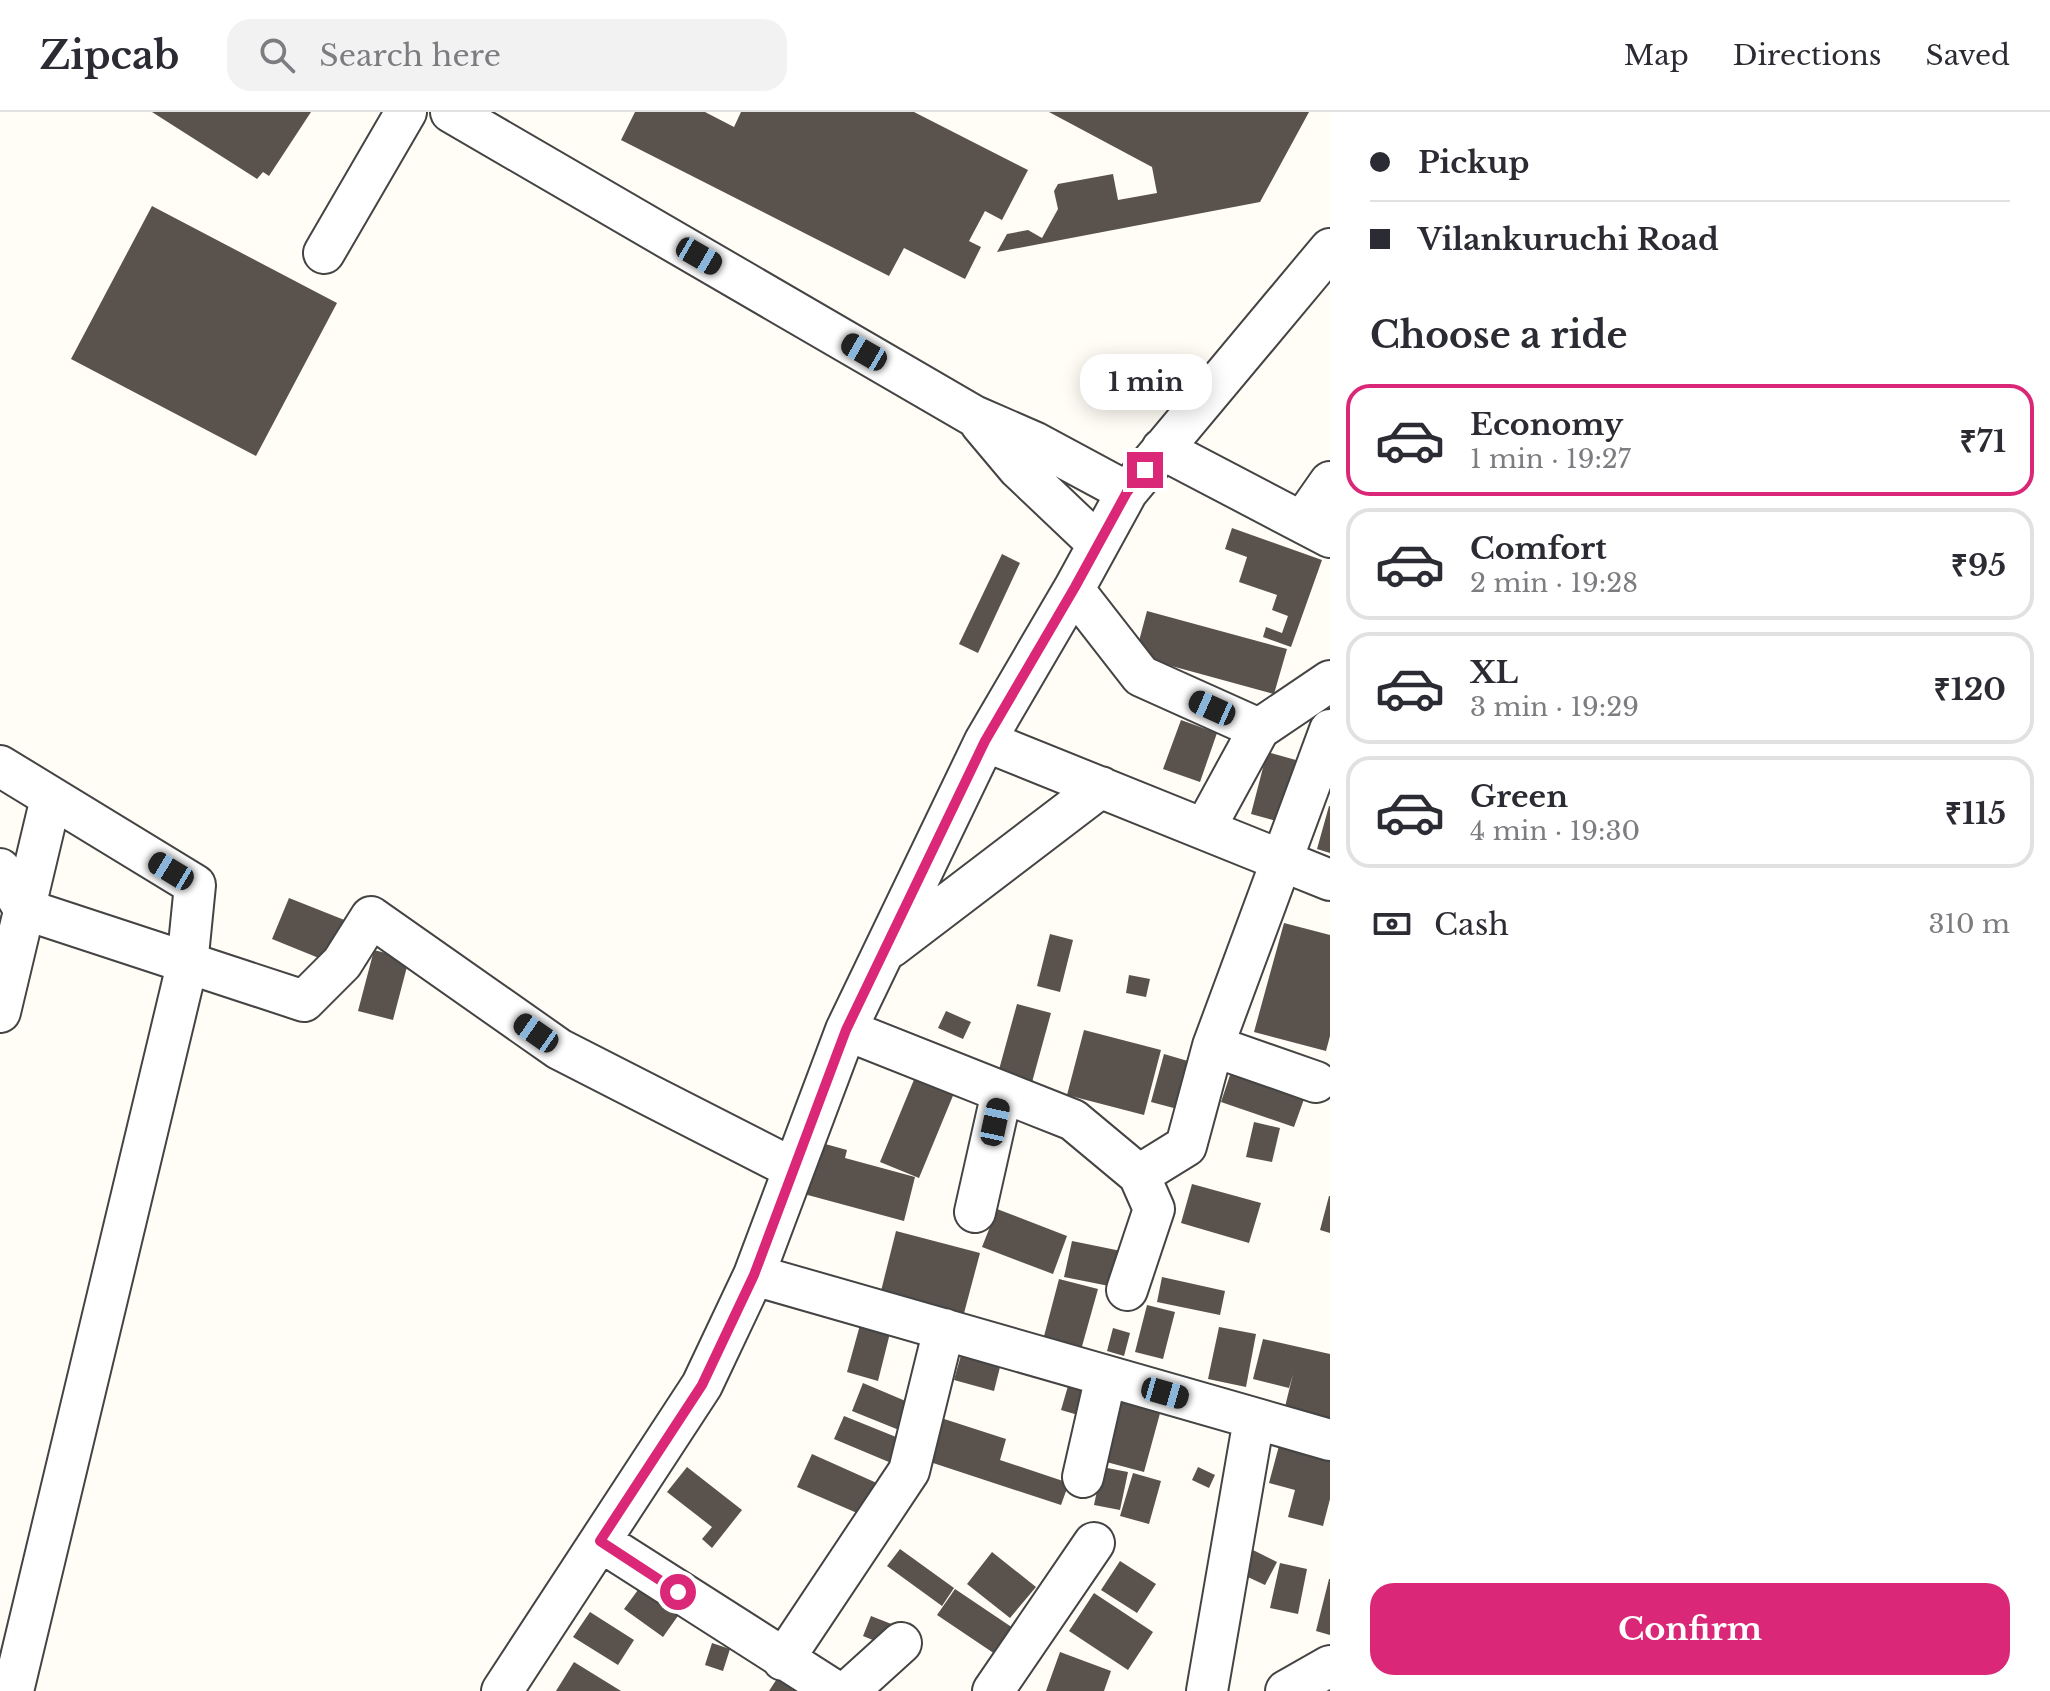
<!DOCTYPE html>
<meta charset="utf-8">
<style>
body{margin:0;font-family:"Libre Baskerville",serif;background:#f2f2f3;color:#2b2b33;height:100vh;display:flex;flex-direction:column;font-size:30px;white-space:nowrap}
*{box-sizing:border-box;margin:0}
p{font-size:26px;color:#7c7c81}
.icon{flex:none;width:44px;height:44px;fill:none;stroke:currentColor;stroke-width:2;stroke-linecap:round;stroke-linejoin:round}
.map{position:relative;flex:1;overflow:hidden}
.drawer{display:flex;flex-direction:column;background:#fff;width:720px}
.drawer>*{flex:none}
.top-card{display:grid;align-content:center;height:176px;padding:0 40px;background:#fff}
.end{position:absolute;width:36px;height:36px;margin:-18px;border:10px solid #db2777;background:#fff;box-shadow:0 0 0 4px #fff}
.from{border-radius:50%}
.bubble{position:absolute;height:56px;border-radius:24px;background:#fff;box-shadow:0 4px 20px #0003;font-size:26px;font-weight:700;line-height:56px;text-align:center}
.car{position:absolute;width:24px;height:48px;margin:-24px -12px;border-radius:10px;box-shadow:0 0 6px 2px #0007;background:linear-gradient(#222 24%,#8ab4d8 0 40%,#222 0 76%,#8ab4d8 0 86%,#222 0)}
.top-card b{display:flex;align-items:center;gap:28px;height:76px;font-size:30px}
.top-card b+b{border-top:2px solid #e1e1e2}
.top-card i{width:20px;height:20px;background:#2b2b33}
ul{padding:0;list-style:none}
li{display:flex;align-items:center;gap:24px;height:112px;margin:0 16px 12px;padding:0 24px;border:4px solid #e1e1e2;border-radius:24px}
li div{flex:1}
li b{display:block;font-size:30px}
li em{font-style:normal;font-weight:700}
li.current{border-color:#db2777}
li>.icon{width:72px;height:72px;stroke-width:1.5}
h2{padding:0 40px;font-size:36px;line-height:96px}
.pay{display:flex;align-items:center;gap:20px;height:88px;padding:0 40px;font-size:30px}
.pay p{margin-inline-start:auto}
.action{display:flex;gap:16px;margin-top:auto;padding:16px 40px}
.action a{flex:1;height:92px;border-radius:24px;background:#db2777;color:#fff;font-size:32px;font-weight:700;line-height:92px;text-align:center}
header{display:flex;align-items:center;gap:48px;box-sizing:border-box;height:112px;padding:0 40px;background:#fff;border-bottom:2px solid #e1e1e2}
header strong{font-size:38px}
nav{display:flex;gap:44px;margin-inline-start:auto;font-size:28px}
.search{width:560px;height:72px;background:#f2f2f3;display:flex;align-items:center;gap:20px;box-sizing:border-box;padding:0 28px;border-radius:24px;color:#7c7c81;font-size:30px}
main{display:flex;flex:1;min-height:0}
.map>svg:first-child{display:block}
</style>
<header>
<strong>Zipcab</strong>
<div class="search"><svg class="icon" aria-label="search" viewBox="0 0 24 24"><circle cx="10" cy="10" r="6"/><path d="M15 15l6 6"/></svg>Search here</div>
<nav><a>Map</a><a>Directions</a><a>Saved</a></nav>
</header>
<main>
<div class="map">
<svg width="1330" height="1579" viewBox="0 0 1330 1579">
<rect width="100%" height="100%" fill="#fffdf5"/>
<path fill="#5a524d" d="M152,0H311L269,64L263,60L257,67Z
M635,0H705L734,15L741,0H914L1028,58L1002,108L985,99L969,129L981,135L965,167L904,136L889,164L621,28Z
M1049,0H1309L1260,90L997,140L1007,122L1028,118L1042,126L1058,97L1054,79L1058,72L1113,62L1118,88L1157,81L1152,55Z
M152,94L337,191L256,344L71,247Z
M1232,416L1322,448L1291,535L1263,525L1266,515L1282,521L1288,504L1272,498L1277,483L1239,470L1247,445L1225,437Z
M1002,442L1020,451L978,541L959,532Z
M1147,499L1287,537L1274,582L1135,544Z
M1181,608L1217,621L1200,670L1163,657Z
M1267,640L1303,650L1287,712L1251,702Z
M1329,694H1330V741L1317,737Z
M289,786L352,811L336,853L272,827Z
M1284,811L1330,823V924L1326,939L1254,920Z
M1050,822L1073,828L1060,880L1037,874Z
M374,838L409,847L393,908L358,899Z
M1129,863L1150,867L1146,885L1126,881Z
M1017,892L1051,901L1031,974L997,965Z
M946,899L971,910L963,927L938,916Z
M1084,918L1161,938L1144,1003L1067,983Z
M1164,942L1198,952L1185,999L1151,990Z
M1234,951L1308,976L1294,1015L1221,990Z
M918,958L957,974L919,1066L880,1050Z
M1254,1010L1280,1016L1272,1050L1246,1045Z
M818,1030L847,1038L845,1046L915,1065L904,1109L804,1082Z
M1192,1072L1261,1091L1249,1131L1181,1111Z
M1329,1084H1330V1121L1320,1118Z
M997,1097L1067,1124L1053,1162L982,1135Z
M896,1119L980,1141L963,1205L880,1183Z
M1072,1129L1126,1140L1119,1176L1064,1165Z
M1162,1165L1225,1179L1220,1203L1157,1190Z
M1059,1167L1098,1177L1081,1238L1043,1228Z
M1147,1193L1175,1200L1163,1247L1135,1240Z
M860,1213L890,1221L878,1269L847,1260Z
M1219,1215L1256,1222L1246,1275L1208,1267Z
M1113,1216L1130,1221L1124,1244L1107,1239Z
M1263,1227L1330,1242V1310L1284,1299L1293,1262L1289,1276L1253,1267Z
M963,1236L1002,1247L994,1279L954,1268Z
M863,1271L915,1293L904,1320L852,1299Z
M1068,1274L1092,1281L1085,1305L1061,1298Z
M1113,1281L1162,1294L1144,1360L1095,1347Z
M844,1304L906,1329L896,1353L834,1327Z
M938,1305L1006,1327L1000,1348L1069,1371L1061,1393L924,1348Z
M1280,1330L1330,1343V1387L1323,1414L1288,1405L1295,1378L1269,1371Z
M812,1342L879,1372L864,1404L797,1375Z
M687,1355L742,1398L712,1436L702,1427L712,1415L667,1380Z
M1102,1355L1128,1360L1120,1398L1094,1393Z
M1198,1355L1215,1363L1209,1376L1192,1368Z
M1133,1361L1161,1369L1149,1412L1120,1404Z
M1249,1436L1277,1450L1265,1473L1237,1460Z
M900,1437L954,1476L942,1494L887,1454Z
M992,1440L1036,1475L1010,1506L967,1472Z
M1120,1449L1156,1472L1137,1501L1101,1478Z
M1280,1451L1307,1457L1298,1502L1270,1496Z
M646,1467L685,1494L663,1525L624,1497Z
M1329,1467H1330V1523L1316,1519Z
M955,1477L1013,1516L995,1542L937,1503Z
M1094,1481L1153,1520L1128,1558L1069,1519Z
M590,1500L634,1528L618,1553L573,1525Z
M871,1504L894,1513L885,1533L863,1524Z
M712,1531L730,1537L723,1559L705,1553Z
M1060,1540L1111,1559L1104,1579H1046Z
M574,1550L621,1579H556Z
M780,1562L805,1579H769Z"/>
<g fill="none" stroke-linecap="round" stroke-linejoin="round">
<defs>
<path id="minor" d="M451,0L974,304L1036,331L1127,380
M324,141L406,0
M981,312L1018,356L1098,432
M1162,337L1330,425
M1302,410L1330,370
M1074,478L1141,564L1259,617
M985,629L1330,768
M0,654L195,773L187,853L13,1579
M1205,716L1259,617L1330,569
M0,757L24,797L304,889L342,851L371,805L559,937L792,1056
M891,835L1101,675
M0,900L51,686
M846,918L1073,1008L1139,1063L1154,1097L1127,1178
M1213,934L1316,970
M1139,1063L1186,1034L1213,934L1330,618
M975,1100L1002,980
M754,1163L1330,1328
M1083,1365L1106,1264
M600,1429L835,1579
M783,1548L909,1359L944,1217
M502,1579L702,1273L754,1163L846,918L985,629L1075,475L1127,380L1330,137
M848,1579L901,1531
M993,1579L1094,1431
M1207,1579L1254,1307
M1286,1579L1330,1554"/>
</defs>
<use href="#minor" stroke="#444" stroke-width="44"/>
<use href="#minor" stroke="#fff" stroke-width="40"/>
</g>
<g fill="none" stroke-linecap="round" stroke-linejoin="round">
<path stroke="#db2777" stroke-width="10" d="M678,1480L600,1429L702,1273L754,1163L846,918L985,629L1075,475L1127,380L1145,358"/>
</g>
</svg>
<i class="end from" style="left:678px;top:1480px"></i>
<i class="end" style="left:1145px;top:358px"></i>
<div class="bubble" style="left:1080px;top:242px;width:132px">1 min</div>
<i class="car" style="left:699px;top:144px;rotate:120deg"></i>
<i class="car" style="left:864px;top:240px;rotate:300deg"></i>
<i class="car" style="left:1212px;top:596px;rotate:294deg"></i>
<i class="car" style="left:171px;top:759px;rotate:301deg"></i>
<i class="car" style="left:536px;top:921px;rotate:305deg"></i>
<i class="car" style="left:995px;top:1010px;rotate:12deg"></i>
<i class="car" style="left:1165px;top:1281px;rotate:106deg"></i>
</div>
<section class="drawer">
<div class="top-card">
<b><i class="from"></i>Pickup</b>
<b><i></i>Vilankuruchi Road</b>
</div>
<h2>Choose a ride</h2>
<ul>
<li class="current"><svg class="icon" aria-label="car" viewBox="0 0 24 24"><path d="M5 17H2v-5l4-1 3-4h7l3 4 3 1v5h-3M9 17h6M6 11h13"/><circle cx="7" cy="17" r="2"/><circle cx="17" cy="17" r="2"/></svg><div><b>Economy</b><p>1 min · 19:27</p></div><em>₹71</em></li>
<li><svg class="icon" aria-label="car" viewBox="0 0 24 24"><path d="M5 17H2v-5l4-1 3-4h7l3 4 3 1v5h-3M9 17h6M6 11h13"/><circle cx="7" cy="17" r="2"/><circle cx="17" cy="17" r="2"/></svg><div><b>Comfort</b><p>2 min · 19:28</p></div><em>₹95</em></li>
<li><svg class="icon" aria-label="car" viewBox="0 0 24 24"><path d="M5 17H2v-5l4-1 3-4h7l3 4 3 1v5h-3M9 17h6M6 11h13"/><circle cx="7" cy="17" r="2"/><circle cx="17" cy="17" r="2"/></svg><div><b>XL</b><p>3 min · 19:29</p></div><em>₹120</em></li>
<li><svg class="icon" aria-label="car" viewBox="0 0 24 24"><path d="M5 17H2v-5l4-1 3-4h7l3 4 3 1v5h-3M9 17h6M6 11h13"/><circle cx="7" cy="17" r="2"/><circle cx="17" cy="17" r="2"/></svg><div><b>Green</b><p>4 min · 19:30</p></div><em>₹115</em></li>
</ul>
<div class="pay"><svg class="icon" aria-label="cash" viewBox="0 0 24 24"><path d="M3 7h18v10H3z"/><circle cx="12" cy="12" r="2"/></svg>Cash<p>310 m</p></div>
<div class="action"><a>Confirm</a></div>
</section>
</main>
